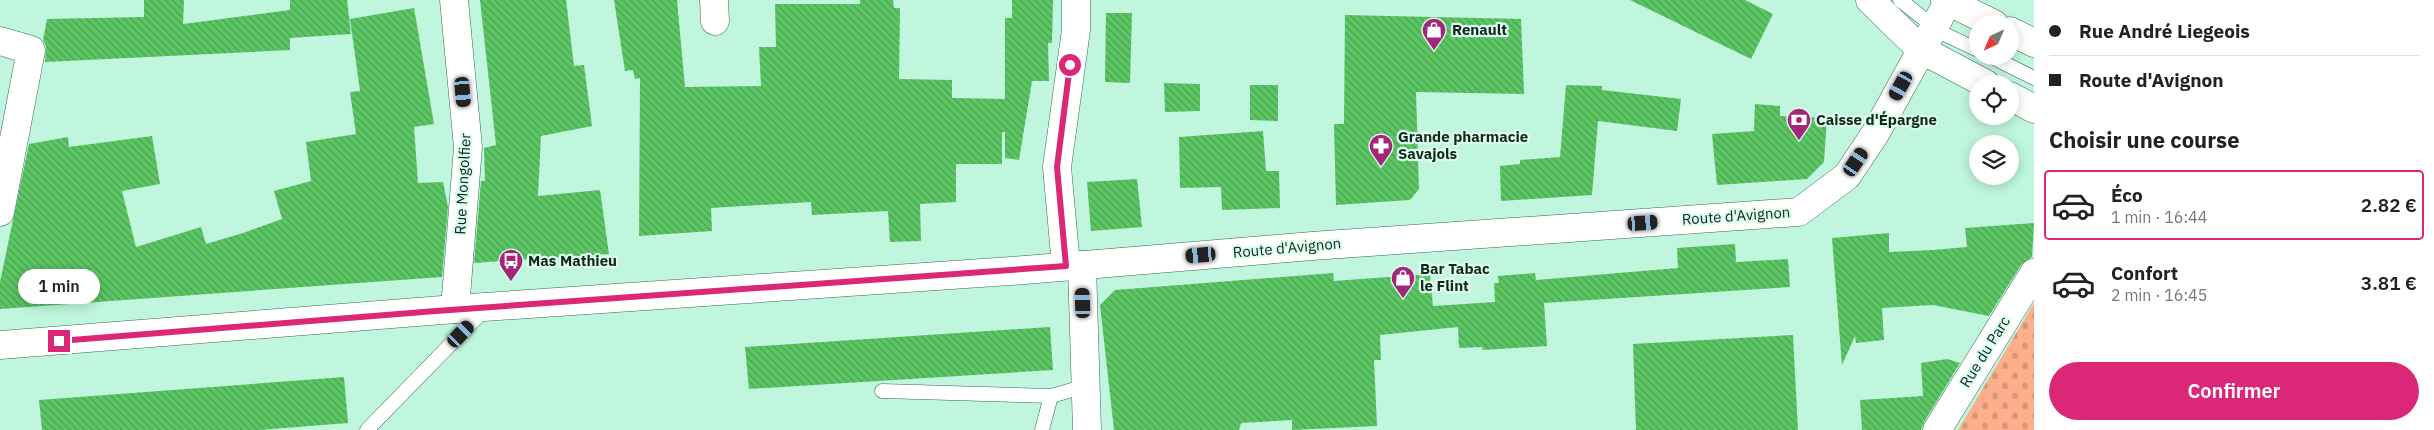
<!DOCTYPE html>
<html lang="fr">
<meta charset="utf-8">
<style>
body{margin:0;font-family:"IBM Plex Sans",sans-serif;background:#f2f2f2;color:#222;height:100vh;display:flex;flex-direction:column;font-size:19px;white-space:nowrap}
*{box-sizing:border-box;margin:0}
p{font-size:16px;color:#767676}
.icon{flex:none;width:28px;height:28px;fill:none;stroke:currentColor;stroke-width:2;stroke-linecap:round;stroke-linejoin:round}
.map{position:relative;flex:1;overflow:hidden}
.panel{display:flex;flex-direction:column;background:#fff;width:400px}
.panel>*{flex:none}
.banner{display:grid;align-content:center;height:110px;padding:0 15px;background:#fff}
.needle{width:32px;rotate:224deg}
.buttons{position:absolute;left:1969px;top:15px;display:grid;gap:10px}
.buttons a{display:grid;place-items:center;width:50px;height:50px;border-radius:50%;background:#fff;box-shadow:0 2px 12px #0003;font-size:25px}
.end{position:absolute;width:22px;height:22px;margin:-11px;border:6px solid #db2777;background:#fff;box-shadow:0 0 0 2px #fff}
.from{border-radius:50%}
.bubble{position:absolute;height:35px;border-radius:18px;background:#fff;box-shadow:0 2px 12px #0003;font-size:16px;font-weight:600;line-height:35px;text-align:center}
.car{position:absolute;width:15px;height:30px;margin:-15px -8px;border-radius:6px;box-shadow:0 0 4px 1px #0007;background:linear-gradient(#222 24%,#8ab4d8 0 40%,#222 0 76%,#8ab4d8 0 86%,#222 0)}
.banner b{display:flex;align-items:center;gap:18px;height:48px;font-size:19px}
.banner b+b{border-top:1px solid #e0e0e0}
.banner i{width:12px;height:12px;background:#222}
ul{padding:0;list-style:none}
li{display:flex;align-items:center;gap:15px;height:70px;margin:0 10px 8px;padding:0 5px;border:2px solid transparent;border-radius:5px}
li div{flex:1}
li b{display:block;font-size:19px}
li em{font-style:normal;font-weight:600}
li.selected{border-color:#db2777}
li>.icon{width:45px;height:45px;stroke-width:1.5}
h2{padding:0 15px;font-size:22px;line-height:60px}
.cta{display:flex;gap:10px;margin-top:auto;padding:10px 15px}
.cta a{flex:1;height:58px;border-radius:30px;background:#db2777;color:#fff;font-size:20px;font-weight:600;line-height:58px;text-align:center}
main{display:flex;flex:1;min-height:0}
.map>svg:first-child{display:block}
</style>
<main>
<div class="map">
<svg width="2034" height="430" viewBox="0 0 2034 430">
<defs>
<pattern id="cemetery-stones" width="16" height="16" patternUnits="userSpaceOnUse" patternTransform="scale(1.25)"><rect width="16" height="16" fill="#fdae8b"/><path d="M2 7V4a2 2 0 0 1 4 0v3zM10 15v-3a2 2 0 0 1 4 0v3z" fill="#d89678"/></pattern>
<pattern id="building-back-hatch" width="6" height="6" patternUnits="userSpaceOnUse" patternTransform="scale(1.25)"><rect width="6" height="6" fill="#5cc664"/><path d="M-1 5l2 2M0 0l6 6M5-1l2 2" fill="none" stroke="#4ba152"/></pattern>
</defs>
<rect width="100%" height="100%" fill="#bff6dd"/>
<path fill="url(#cemetery-stones)" d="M2034,303V430H1958Z"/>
<path fill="url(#building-back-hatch)" d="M144,0H184L183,24L290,10V0H347L351,34L290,38V50L45,62L46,46L43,40L47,19L144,17Z
M480,0H566L574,66L584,65L592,126L541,136L538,196L600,190L609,254L474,263L481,181H485L484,148L496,145Z
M614,0H677L685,87L761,86L759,47H776L775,4H860V0H893L894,8H900L899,79L952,80V98L1005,99V18H1012V0H1053L1052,43H1048L1049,81H1032L1019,160L1005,158V132H1002V164H956V202L920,204L921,241L890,242L888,211L812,215L811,202L711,208L712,231L639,236L640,78L635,79L633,70L625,71Z
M1630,0H1745L1773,14L1751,59Z
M414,8L434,124L414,127L418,183L443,182L448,207L442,277L0,309V282L29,144L68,137L69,147L152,136L160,184L122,191L136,247L201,227L206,244L243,233L282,219L274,191L311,181L306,142L356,134L350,92L360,91L350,19Z
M1106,13H1132L1130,83L1105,82Z
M1345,15L1521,19L1524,94L1416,92L1419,189L1410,200L1336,205L1334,124H1344Z
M1164,83L1200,84V111L1165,112Z
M1250,85H1278V121L1250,120Z
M1566,85L1602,86V90L1681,99L1677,131L1598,121L1592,195L1501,201L1500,166L1520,164V160L1560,157Z
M1755,104L1780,106V116L1827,118L1824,162L1807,179L1717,185L1712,134L1754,131Z
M1263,131L1266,171H1279L1280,208L1222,210L1221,187L1180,188L1179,137Z
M1137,179L1142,227L1091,231L1087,182Z
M2034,223L2032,257L2021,265L1989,316L1933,305L1882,308L1884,340L1856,343L1855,336L1842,365L1832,238L1889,233V252L1933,250L1967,247L1965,228Z
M1735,244L1736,262L1788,259L1790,287L1544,303L1547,346L1483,350L1482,347L1459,348L1458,327L1380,335L1381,360H1374L1377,426L1292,430V420L1241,423L1239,430H1114L1100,305L1115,290L1333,273L1334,281L1430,274L1433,306L1495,302L1494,283H1499L1498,276L1535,273L1536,280L1678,268L1677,248Z
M1050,327L1053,370L749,389L745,347Z
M1793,335L1798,430H1636L1633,344Z
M1947,359L1960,363L1924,422L1921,430H1862L1860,400L1923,396L1921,363Z
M344,377L348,423L259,430H42L39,400Z"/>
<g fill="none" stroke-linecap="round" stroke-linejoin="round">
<defs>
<path id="service" d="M1900,0L1942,33L1978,50
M1990,56L2034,78
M882,391L1051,396
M367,430L485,309
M1042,430L1051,396L1086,386"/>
<path id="minor" d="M454,0L468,147L455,309
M714,0L715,21
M0,41L31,50L0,212
M1082,265L1087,430
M1066,266L1057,167L1076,30V0
M1937,430L2034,273"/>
<path id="secondary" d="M1870,0L1920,49L1986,84
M1945,0L1994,24
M2010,31L2034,43
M2010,96L2034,109
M0,345L455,309L1025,270L1312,246L1799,212L1847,176L1875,134L1948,2"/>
</defs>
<use href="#service" stroke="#366954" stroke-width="15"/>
<use href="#minor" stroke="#366954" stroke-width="29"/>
<use href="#secondary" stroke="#366954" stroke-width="29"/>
<use href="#service" stroke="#fff" stroke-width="14"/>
<use href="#minor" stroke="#fff" stroke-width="28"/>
<use href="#secondary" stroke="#fff" stroke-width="28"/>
</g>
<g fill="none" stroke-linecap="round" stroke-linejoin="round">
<path stroke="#db2777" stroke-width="6" d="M59,341L436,311L1066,266L1057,167L1070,65"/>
</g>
<defs>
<symbol id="shop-pin" viewBox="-11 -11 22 30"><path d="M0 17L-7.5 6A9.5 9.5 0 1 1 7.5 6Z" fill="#a32679" stroke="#ddfeee"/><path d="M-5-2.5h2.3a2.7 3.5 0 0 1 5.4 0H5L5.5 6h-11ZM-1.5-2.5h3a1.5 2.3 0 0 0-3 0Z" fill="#fff"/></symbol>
<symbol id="bank-pin" viewBox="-11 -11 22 30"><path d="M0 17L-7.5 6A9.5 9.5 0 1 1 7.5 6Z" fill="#a32679" stroke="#ddfeee"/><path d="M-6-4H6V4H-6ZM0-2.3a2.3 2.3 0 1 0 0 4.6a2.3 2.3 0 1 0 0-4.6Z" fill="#fff"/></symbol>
<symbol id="pharmacy-pin" viewBox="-11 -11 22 30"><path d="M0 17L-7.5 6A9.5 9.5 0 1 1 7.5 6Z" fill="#a32679" stroke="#ddfeee"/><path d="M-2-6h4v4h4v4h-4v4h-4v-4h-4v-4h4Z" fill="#fff"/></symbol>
<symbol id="bus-pin" viewBox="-11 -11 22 30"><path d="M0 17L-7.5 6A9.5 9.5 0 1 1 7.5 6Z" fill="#a32679" stroke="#ddfeee"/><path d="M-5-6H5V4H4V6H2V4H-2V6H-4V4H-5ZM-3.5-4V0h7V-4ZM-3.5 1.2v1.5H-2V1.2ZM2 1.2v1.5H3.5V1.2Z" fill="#fff"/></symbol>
</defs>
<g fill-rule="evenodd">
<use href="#shop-pin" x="1420" y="16" width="28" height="38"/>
<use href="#bank-pin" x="1785" y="106" width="28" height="38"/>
<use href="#pharmacy-pin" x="1367" y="132" width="28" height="38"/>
<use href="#bus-pin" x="497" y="247" width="28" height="38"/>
<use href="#shop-pin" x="1389" y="264" width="28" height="38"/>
</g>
<g text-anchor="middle" stroke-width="4.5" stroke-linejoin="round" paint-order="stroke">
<g font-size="15" font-weight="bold" fill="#11271e" stroke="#ddfeee" text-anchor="start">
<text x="1452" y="35">Renault</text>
<text x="1816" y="125">Caisse d'Épargne</text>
<text x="1398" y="142">Grande pharmacie<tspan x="1398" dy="17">Savajols</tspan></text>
<text x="528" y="266">Mas Mathieu</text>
<text x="1420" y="274">Bar Tabac<tspan x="1420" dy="17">le Flint</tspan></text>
</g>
<g font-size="15" fill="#11271e" stroke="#ddfeee">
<text transform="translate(463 184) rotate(-87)" y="5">Rue Mongolfier</text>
<text transform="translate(1736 216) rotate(-4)" y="5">Route d'Avignon</text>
<text transform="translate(1287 248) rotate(-5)" y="5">Route d'Avignon</text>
<text transform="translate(1985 352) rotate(-58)" y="5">Rue du Parc</text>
</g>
</g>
</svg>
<div class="buttons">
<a><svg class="needle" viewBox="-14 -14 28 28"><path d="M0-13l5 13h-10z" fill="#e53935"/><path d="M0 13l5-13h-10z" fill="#767676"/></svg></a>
<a><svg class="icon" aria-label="locate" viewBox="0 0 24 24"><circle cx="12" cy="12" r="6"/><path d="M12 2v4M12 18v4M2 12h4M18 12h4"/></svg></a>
<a><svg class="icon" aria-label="layers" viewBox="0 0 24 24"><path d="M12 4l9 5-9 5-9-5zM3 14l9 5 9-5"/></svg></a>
</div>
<i class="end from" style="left:1070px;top:65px"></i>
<i class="end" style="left:59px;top:341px"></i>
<div class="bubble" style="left:18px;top:269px;width:82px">1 min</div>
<i class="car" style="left:1901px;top:86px;rotate:209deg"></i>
<i class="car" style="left:463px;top:92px;rotate:175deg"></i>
<i class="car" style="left:1856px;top:162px;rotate:34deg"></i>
<i class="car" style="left:1643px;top:223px;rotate:86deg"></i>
<i class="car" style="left:1201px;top:255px;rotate:265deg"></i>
<i class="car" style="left:1083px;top:303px;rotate:358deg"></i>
<i class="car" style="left:461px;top:334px;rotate:44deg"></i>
</div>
<section class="panel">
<div class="banner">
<b><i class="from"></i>Rue André Liegeois</b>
<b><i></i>Route d'Avignon</b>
</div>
<h2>Choisir une course</h2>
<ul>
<li class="selected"><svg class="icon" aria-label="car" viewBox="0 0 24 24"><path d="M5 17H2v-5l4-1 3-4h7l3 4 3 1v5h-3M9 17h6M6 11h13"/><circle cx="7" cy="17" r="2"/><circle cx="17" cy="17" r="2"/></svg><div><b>Éco</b><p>1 min · 16:44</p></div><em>2.82 €</em></li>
<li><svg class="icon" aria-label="car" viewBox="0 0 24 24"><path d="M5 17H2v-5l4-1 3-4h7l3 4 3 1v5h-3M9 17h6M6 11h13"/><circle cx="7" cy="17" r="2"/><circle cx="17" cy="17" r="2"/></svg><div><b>Confort</b><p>2 min · 16:45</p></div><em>3.81 €</em></li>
</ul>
<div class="cta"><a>Confirmer</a></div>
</section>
</main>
